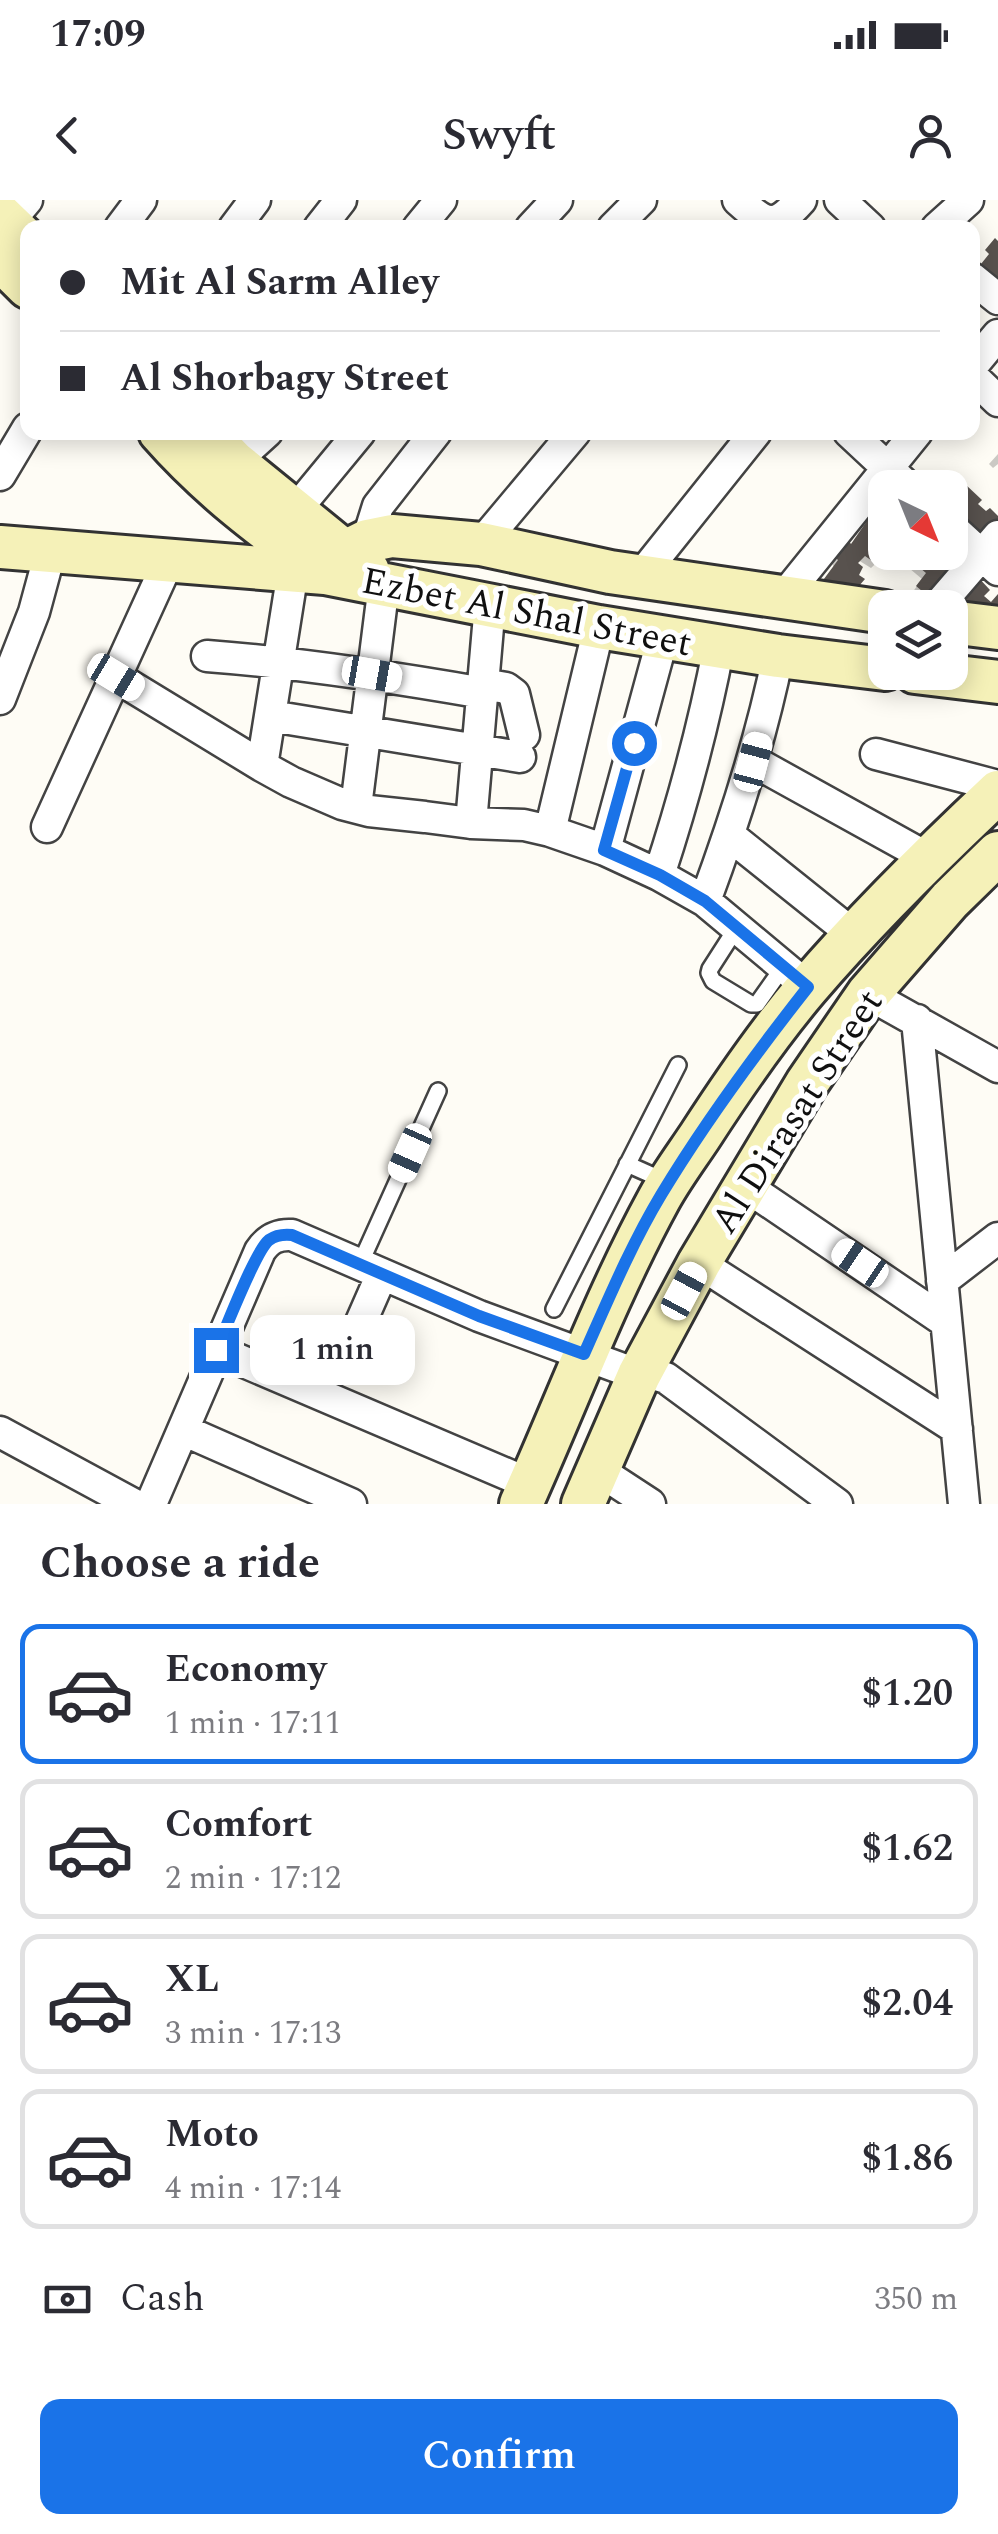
<!DOCTYPE html>
<meta charset="utf-8">
<style>
body{margin:0;font-family:Spectral,serif;background:#f2f2f3;color:#2b2b33;height:100vh;display:flex;flex-direction:column;font-size:38px;white-space:nowrap}
*{box-sizing:border-box;margin:0}
p{font-size:32px;color:#7c7c81}
.icon{flex:none;width:55px;height:55px;fill:none;stroke:currentColor;stroke-width:2;stroke-linecap:round;stroke-linejoin:round}
.map{position:relative;height:1304px;overflow:hidden}
.panel{display:flex;flex-direction:column;background:#fff;flex:1}
.panel>*{flex:none}
.banner{position:absolute;left:20px;top:20px;width:960px;height:220px;border-radius:20px;box-shadow:0 5px 25px #0003;display:grid;align-content:center;height:220px;padding:0 40px;background:#fff}
.needle{width:65px;rotate:137deg}
.controls{position:absolute;left:868px;top:270px;display:grid;gap:20px}
.controls a{display:grid;place-items:center;width:100px;height:100px;border-radius:20px;background:#fff;box-shadow:0 5px 25px #0003;font-size:50px}
.end{position:absolute;width:45px;height:45px;margin:-22px;border:12px solid #1a73e8;background:#fff;box-shadow:0 0 0 5px #fff}
.from{border-radius:50%}
.bubble{position:absolute;height:70px;border-radius:20px;background:#fff;box-shadow:0 5px 25px #0003;font-size:32px;font-weight:600;line-height:70px;text-align:center}
.car{position:absolute;width:30px;height:60px;margin:-30px -15px;border-radius:12px;box-shadow:0 0 8px 2px #0007;background:linear-gradient(#fff 24%,#345 0 40%,#fff 0 76%,#345 0 86%,#fff 0)}
.banner b{display:flex;align-items:center;gap:35px;height:95px;font-size:38px}
.banner b+b{border-top:2px solid #e1e1e2}
.banner i{width:25px;height:25px;background:#2b2b33}
ul{padding:0;list-style:none}
li{display:flex;align-items:center;gap:30px;height:140px;margin:0 20px 15px;padding:0 20px;border:5px solid #e1e1e2;border-radius:20px}
li div{flex:1}
li b{display:block;font-size:38px}
li em{font-style:normal;font-weight:600}
li.selected{border-color:#1a73e8}
li>.icon{width:90px;height:90px;stroke-width:1.5}
h2{padding:0 40px;font-size:45px;line-height:120px}
.pay{display:flex;align-items:center;gap:25px;height:110px;padding:0 40px;font-size:38px}
.pay p{margin-inline-start:auto}
.cta{display:flex;gap:20px;margin-top:auto;padding:20px 40px}
.cta a{flex:1;height:115px;border-radius:20px;background:#1a73e8;color:#fff;font-size:40px;font-weight:600;line-height:115px;text-align:center}
.status{display:flex;justify-content:space-between;align-items:center;height:70px;padding:0 50px;background:#fff;direction:ltr}
.status svg{height:28px;fill:currentColor}
header{display:flex;justify-content:space-between;align-items:center;height:130px;padding:0 40px;background:#fff;font-size:45px;font-weight:600}
.map>svg:first-child{display:block}
</style>
<div class="status"><b>17:09</b><svg viewBox="0 0 49 12"><path d="M0 12V9h3v3zM5 12V6h3v6zM10 12V3h3v9zM15 12V0h3v12zM26 1h20v11H26zM47 4h2v5h-2z"/></svg></div>
<header><svg class="icon" aria-label="back" viewBox="0 0 24 24"><path d="M15 5l-7 7 7 7"/></svg>Swyft<svg class="icon" aria-label="person" viewBox="0 0 24 24"><circle cx="12" cy="8" r="4"/><path d="M4 21q1-7 8-7t8 7"/></svg></header>
<div class="map">
<svg width="998" height="1304" viewBox="0 0 998 1304">
<rect width="100%" height="100%" fill="#fefcf5"/>
<path fill="#0003" d="M998,254V264L993,268L989,264Z
M885,308V325L876,319Z
M885,335V347L882,351L886,354L871,368L858,360L834,367L832,364L843,349Z
M912,352H945L927,405L912,393L922,379L903,363Z"/>
<path fill="#58524e" d="M995,38L998,41V88L973,74L989,54L985,50Z
M965,284L982,300L978,304L986,311L990,308L998,316V326L981,347L950,319V297Z
M869,318L885,332V352H891L878,365L865,356L858,363L863,367L859,375L865,379L852,394L818,387L838,360L835,357L848,340L851,344Z
M910,352H949L966,366L934,401L916,386L926,373L907,357Z
M977,376L990,390L984,396L991,402L998,394V426L950,411Z"/>
<g fill="none" stroke-linecap="round" stroke-linejoin="round">
<defs>
<path id="lane" d="M737,727L710,769L709,773L713,781L751,804H757L784,766
M627,964L665,981
M360,1064L438,891
M554,1109L678,865"/>
<path id="street" d="M738,0C767,26 774,30 801,0
M840,0L870,28
M120,28L141,0
M234,28L255,0
M319,28L341,0
M418,28L441,0
M531,28L557,0
M613,28L641,0
M937,28L968,0
M0,32L27,0
M972,78L998,99
M972,166L998,135
M972,176L998,201
M849,232L909,288
M234,262L267,232
M0,275L28,228
M294,312L360,232
M950,326L998,370
M367,341L378,306L436,232
M481,344L575,232
M640,377L756,232
M782,399L917,232
M936,408L998,336
M207,456C300,463 391,477 483,493
M116,477L262,566L291,582L342,604L369,611L425,617L471,623L524,625L550,631L605,650L659,675L705,701L808,787
M483,484L506,488L514,494L524,535
M0,499L34,412L50,353
M271,516L520,557
M876,554L998,586
M753,561L928,658
M262,566L293,371
M356,607L384,384
M471,623L490,404
M47,627L168,362
M550,631L599,427
M729,635L855,736
M605,650L663,437
M659,675C684,599 704,524 719,446
M705,701C735,620 761,540 778,456
M868,794L998,867
M917,820L964,1304
M744,985L946,1122
M699,1063L957,1229
M942,1081L998,1038
M216,1150L530,1284
M346,1156L382,1074
M183,1230L351,1304
M0,1232L133,1304
M598,1270L650,1304
M151,1304L260,1051C268,1039 277,1034 292,1035L479,1116L639,1175L653,1174L666,1178L837,1304"/>
<path id="secondary" d="M0,15L28,42
M0,59L28,87
M160,232C210,289 264,329 325,373
M205,232L234,262L368,371
M0,347L325,373L599,427L778,456L885,469
M325,373L345,352L367,341L392,336L481,344L610,372L885,412
M950,422L998,428
M915,472L998,482
M521,1304C567,1202 605,1098 659,999C671,977 686,957 700,936C733,885 768,834 807,788C866,719 932,654 998,592
M583,1304L639,1175L699,1063L807,883L868,794L950,700L998,653"/>
</defs>
<use href="#lane" stroke="#434343" stroke-width="20"/>
<use href="#street" stroke="#434343" stroke-width="35"/>
<use href="#secondary" stroke="#323232" stroke-width="48"/>
<use href="#lane" stroke="#fff" stroke-width="15"/>
<use href="#street" stroke="#fff" stroke-width="30"/>
<use href="#secondary" stroke="#f5f1b8" stroke-width="42"/>
</g>
<g fill="none" stroke-linecap="round" stroke-linejoin="round">
<path stroke="#1a73e8" stroke-width="12" d="M216,1150C226,1129 255,1051 269,1040C276,1035 283,1034 292,1035L479,1116L584,1154C608,1100 631,1045 661,995C705,922 756,853 808,787L705,701L660,675L604,650L634,543"/>
</g>
<g text-anchor="middle" stroke-width="10" stroke-linejoin="round" paint-order="stroke">
<g font-size="38" fill="#101010" stroke="#fff">
<text transform="translate(527 411) rotate(11)" y="13">Ezbet Al Shal Street</text>
<text transform="translate(796 911) rotate(-57)" y="13">Al Dirasat Street</text>
</g>
</g>
</svg>
<div class="controls">
<a><svg class="needle" viewBox="-14 -14 28 28"><path d="M0-13l5 13h-10z" fill="#e53935"/><path d="M0 13l5-13h-10z" fill="#7c7c81"/></svg></a>
<a><svg class="icon" aria-label="layers" viewBox="0 0 24 24"><path d="M12 4l9 5-9 5-9-5zM3 14l9 5 9-5"/></svg></a>
</div>
<i class="end from" style="left:634px;top:543px"></i>
<i class="end" style="left:216px;top:1150px"></i>
<div class="bubble" style="left:250px;top:1115px;width:165px">1 min</div>
<i class="car" style="left:372px;top:474px;rotate:100deg"></i>
<i class="car" style="left:116px;top:477px;rotate:121deg"></i>
<i class="car" style="left:753px;top:562px;rotate:15deg"></i>
<i class="car" style="left:410px;top:953px;rotate:204deg"></i>
<i class="car" style="left:860px;top:1063px;rotate:304deg"></i>
<i class="car" style="left:684px;top:1091px;rotate:28deg"></i>
<div class="banner">
<b><i class="from"></i>Mit Al Sarm Alley</b>
<b><i></i>Al Shorbagy Street</b>
</div>
</div>
<section class="panel">
<h2>Choose a ride</h2>
<ul>
<li class="selected"><svg class="icon" aria-label="car" viewBox="0 0 24 24"><path d="M5 17H2v-5l4-1 3-4h7l3 4 3 1v5h-3M9 17h6M6 11h13"/><circle cx="7" cy="17" r="2"/><circle cx="17" cy="17" r="2"/></svg><div><b>Economy</b><p>1 min · 17:11</p></div><em>$1.20</em></li>
<li><svg class="icon" aria-label="car" viewBox="0 0 24 24"><path d="M5 17H2v-5l4-1 3-4h7l3 4 3 1v5h-3M9 17h6M6 11h13"/><circle cx="7" cy="17" r="2"/><circle cx="17" cy="17" r="2"/></svg><div><b>Comfort</b><p>2 min · 17:12</p></div><em>$1.62</em></li>
<li><svg class="icon" aria-label="car" viewBox="0 0 24 24"><path d="M5 17H2v-5l4-1 3-4h7l3 4 3 1v5h-3M9 17h6M6 11h13"/><circle cx="7" cy="17" r="2"/><circle cx="17" cy="17" r="2"/></svg><div><b>XL</b><p>3 min · 17:13</p></div><em>$2.04</em></li>
<li><svg class="icon" aria-label="car" viewBox="0 0 24 24"><path d="M5 17H2v-5l4-1 3-4h7l3 4 3 1v5h-3M9 17h6M6 11h13"/><circle cx="7" cy="17" r="2"/><circle cx="17" cy="17" r="2"/></svg><div><b>Moto</b><p>4 min · 17:14</p></div><em>$1.86</em></li>
</ul>
<div class="pay"><svg class="icon" aria-label="cash" viewBox="0 0 24 24"><path d="M3 7h18v10H3z"/><circle cx="12" cy="12" r="2"/></svg>Cash<p>350 m</p></div>
<div class="cta"><a>Confirm</a></div>
</section>
